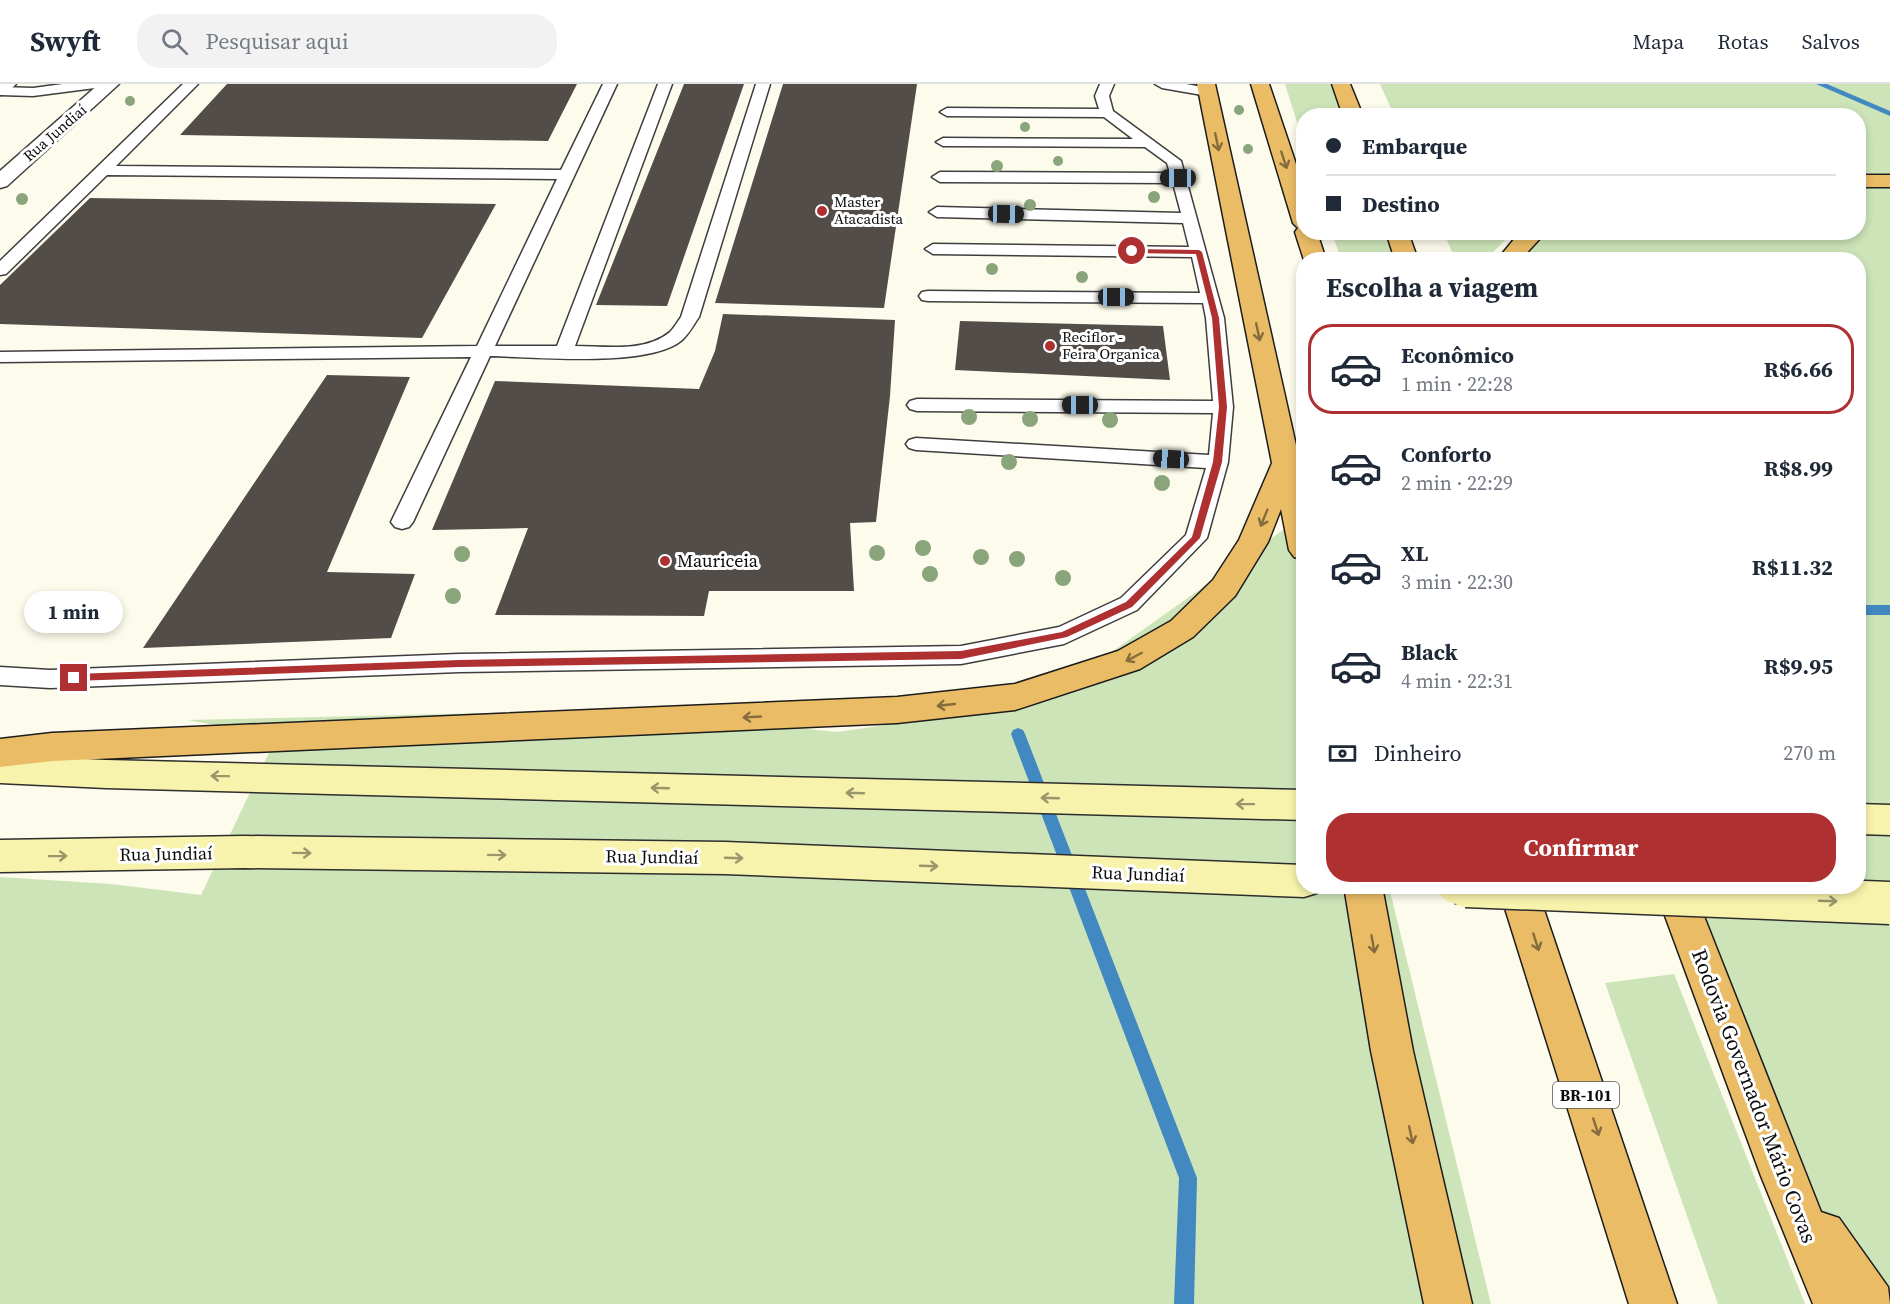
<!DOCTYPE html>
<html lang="pt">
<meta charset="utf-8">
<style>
body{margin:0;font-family:"Source Serif 4",serif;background:#f2f2f3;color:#1f2937;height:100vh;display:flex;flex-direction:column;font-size:22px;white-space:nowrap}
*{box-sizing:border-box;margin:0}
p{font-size:20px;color:#747a83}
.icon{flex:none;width:33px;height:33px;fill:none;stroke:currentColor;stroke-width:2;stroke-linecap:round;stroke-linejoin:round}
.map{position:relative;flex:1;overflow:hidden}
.details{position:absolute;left:1296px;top:168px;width:570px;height:642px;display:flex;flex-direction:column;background:#fff;border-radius:24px;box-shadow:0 3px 9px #0003}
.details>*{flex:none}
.banner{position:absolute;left:1296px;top:24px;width:570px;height:132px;border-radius:24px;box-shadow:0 3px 9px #0003;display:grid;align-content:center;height:132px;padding:0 30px;background:#fff}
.end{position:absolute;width:27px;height:27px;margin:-14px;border:8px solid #af3030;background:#fff;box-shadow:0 0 0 3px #fff}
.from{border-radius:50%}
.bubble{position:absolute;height:42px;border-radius:21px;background:#fff;box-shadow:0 3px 9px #0003;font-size:20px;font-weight:700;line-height:42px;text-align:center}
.car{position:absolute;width:18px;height:36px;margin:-18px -9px;border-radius:8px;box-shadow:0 0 4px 2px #0007;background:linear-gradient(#222 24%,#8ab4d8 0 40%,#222 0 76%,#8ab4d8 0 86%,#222 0)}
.banner b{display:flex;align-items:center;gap:21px;height:57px;font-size:22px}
.banner b+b{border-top:2px solid #e0e1e3}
.banner i{width:15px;height:15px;background:#1f2937}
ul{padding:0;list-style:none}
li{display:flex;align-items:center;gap:18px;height:90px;margin:0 12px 9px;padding:0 18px;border:3px solid transparent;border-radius:24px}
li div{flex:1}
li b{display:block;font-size:22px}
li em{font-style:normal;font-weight:700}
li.on{border-color:#af3030}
li>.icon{width:54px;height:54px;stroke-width:1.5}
h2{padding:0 30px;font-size:27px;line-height:72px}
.pay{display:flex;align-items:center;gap:15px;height:66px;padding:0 30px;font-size:22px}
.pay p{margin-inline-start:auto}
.primary-button{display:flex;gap:12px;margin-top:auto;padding:12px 30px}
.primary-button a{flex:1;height:69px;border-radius:24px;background:#af3030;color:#fff;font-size:24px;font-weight:700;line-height:69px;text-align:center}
header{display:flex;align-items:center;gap:36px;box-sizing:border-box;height:84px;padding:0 30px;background:#fff;border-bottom:2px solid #e0e1e3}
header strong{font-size:28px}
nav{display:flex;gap:33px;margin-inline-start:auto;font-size:21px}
.search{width:420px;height:54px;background:#f2f2f3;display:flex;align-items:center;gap:15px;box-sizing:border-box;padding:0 21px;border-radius:24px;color:#747a83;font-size:22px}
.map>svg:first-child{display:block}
</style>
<header>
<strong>Swyft</strong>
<div class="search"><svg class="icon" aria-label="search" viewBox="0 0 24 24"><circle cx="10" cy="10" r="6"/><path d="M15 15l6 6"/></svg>Pesquisar aqui</div>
<nav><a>Mapa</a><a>Rotas</a><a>Salvos</a></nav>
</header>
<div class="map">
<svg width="1890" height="1220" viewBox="0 0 1890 1220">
<rect width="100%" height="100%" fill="#fdfbeb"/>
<path fill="#cde4b9" d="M1285,0H1330L1342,31L1304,32L1303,57Z
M1380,0H1890V90L1859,89L1858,32L1394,31Z
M1859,97H1890V1220H1843L1673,803L1858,802V176H1509L1535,149L1858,148Z
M1332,149H1388L1399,175H1341Z
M1444,149H1512L1485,176L1455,175Z
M1300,434L1304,450V802L1389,803L1491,1220H0V793L111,800L201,811L277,652L187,636L623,626L837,648L1040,619Z
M1674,890L1805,1220H1718L1605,899Z"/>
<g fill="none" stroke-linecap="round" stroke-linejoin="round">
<path fill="#4288c1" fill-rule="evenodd" d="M1816,0H1827L1890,27V32Z
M1858,521H1890V531H1858Z
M1018,644L1023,646L1025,650L1197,1094L1194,1220H1174L1179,1094L1011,650L1013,646Z"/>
</g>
<path fill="#534d49" d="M227,0H577L548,57L180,51Z
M684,0H744L667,222L596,221Z
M783,0H917L884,224L715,219Z
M90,114L496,120L422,254L0,240V201Z
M723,230L895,236L890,312L876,438L850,439L854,507H709L704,532L495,531L528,444L432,446L495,297L699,305L715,267Z
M960,237L1163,242L1170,296L955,286Z
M327,291L410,293L327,488L415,490L391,554L143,564Z"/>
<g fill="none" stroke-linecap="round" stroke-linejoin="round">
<defs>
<path id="service" d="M63,0H102L95,4L33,12L0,11V3L33,4Z
M183,0H198L116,82L561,86L603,0H617L495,262H557L658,0H672L575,262C604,262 645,269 670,248C674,244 678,237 681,233L756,0H770L699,233C694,240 689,250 682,256C650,284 534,273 490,272L413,438L409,443L402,445L395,443L391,438L471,273L0,278V268L477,262L557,95L107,91L6,190L0,191V177Z
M1100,0H1114L1109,12L1113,27L1181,77L1224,234L1233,323L1228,378L1207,454L1137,526L1064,560L961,580L459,588L50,604L0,601V583L50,586L459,570L961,562L1059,543L1121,514L1186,451L1206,384L916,366L909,364L906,360L909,356L916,354L1209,371L1213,329L917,327L910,325L907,321L910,317L917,315L1213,317L1206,234L1203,219L928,217L922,216L919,212L922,208L928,207L1200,209L1192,173L933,170L925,165L933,160L1189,163L1183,139L937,133L929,128L937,123L1181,129L1173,99L940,98L932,93L940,88L1170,89L1167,79L1145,63L943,62L936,58L943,54L1133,55L1104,33L947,32L940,28L947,24L1099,25L1095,12Z
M1155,0H1186L1213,5L1215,8L1208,12L1162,4Z"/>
<path id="tertiary" d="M0,0H16L7,9L0,11Z
M99,0H119L7,102L0,104V87Z"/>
<path id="secondary" d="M0,671L106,676L1304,706V736L106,704L0,699Z
M1858,720L1890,721V751L1858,750Z
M244,752L725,758L1304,781V802H1320L1317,809L1304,813L725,790L244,784L0,788V756Z"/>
<path id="trunk" d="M1197,0H1215L1304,397V476L1294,473L1289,466L1281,425L1268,458L1235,512L1193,553L1140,585L1015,626L897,639L52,677L0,683V655L52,649L897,613L1015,600L1118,567L1171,537L1213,496L1239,456L1272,379Z
M1251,0H1269L1304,104V148H1317L1326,176H1304L1295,148L1298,144L1293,139Z
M1332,0H1350L1363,32H1343Z
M1858,91H1890V103H1858Z
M1386,148H1408L1418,176H1395Z
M1520,148H1546L1520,176H1497Z
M1344,802H1382L1413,967L1472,1220H1424L1371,967Z
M1498,802H1536L1677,1220H1629Z
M1654,802H1692L1821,1128L1839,1134L1888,1203L1890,1220H1813L1761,1092Z"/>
</defs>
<use href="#service" stroke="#3e3e3e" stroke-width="3"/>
<use href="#tertiary" stroke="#3e3e3e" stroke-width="3"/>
<use href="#secondary" stroke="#2d2d2d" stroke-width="3"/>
<use href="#trunk" stroke="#1c1c1c" stroke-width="3"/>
<use href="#service" fill="#fff" fill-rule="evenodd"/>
<use href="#tertiary" fill="#fff" fill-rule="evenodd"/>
<use href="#secondary" fill="#f8f3ac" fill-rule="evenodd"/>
<use href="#trunk" fill="#eabc66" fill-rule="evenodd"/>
<defs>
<path id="secondary-bridge-far1" d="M1455,802L1504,804"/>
<path id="secondary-bridge" d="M1466,802L1890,819"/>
</defs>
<use href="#secondary-bridge-far1" stroke="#2d2d2d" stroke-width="37" stroke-linecap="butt"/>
<use href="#secondary-bridge" stroke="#2d2d2d" stroke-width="45" stroke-linecap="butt"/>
<use href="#secondary-bridge-far1" stroke="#f8f3ac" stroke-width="34"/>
<use href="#secondary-bridge" stroke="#f8f3ac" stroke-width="42"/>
</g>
<g fill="#8aa47c">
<circle cx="130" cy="17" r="5"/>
<circle cx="1239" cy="26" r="5"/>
<circle cx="1025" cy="43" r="5"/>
<circle cx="1248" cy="65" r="5"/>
<circle cx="1058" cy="77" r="5"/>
<circle cx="997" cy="82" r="6"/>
<circle cx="1154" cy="113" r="6"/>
<circle cx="22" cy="115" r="6"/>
<circle cx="1030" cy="121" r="6"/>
<circle cx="992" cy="185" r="6"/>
<circle cx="1082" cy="193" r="6"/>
<circle cx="969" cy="333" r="8"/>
<circle cx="1030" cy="335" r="8"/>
<circle cx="1110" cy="336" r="8"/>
<circle cx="1009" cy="378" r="8"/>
<circle cx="1162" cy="399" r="8"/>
<circle cx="923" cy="464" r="8"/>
<circle cx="877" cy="469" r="8"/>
<circle cx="462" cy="470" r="8"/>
<circle cx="981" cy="473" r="8"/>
<circle cx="1017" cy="475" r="8"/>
<circle cx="930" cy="490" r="8"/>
<circle cx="1063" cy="494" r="8"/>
<circle cx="453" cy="512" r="8"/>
</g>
<defs><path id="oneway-shaft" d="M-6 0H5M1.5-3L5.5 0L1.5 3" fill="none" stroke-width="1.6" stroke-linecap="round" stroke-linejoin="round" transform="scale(1.5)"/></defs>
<g stroke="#866c3d">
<use href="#oneway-shaft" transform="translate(1217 58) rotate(78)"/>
<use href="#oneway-shaft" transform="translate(1284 76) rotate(72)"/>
<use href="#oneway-shaft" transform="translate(1258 248) rotate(78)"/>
<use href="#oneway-shaft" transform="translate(1264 434) rotate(112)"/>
<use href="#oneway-shaft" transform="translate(1134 573) rotate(152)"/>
<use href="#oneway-shaft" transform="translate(946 621) rotate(174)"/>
<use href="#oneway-shaft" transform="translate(752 633) rotate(177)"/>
<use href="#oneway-shaft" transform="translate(1536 858) rotate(72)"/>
<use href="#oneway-shaft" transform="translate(1373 860) rotate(80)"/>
<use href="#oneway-shaft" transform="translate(1596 1043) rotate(72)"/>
<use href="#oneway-shaft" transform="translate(1411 1051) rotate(78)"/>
</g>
<g stroke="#99966c">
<use href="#oneway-shaft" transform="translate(220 692) rotate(-179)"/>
<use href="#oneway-shaft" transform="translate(660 704) rotate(-178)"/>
<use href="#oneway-shaft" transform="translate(855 709) rotate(-178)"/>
<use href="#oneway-shaft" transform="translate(1050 714) rotate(-178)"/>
<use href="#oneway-shaft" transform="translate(1245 720) rotate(-179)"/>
<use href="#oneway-shaft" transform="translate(302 769) rotate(1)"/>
<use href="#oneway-shaft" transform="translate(497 771) rotate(1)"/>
<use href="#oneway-shaft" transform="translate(58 772) rotate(-1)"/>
<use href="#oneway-shaft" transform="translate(734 774) rotate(2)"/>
<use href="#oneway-shaft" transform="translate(929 782) rotate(2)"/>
<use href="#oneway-shaft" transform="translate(1828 817) rotate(2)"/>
</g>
<path fill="#af3030" d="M1132,165L1199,166L1202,168L1219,234L1227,323L1222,378L1200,454L1132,523L1067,553L961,575L459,583L74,597L69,594L74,590L459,576L961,567L1062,548L1126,518L1192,453L1213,378L1219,323L1212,234L1196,170L1130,169Z"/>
<g fill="#af3030" stroke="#fff" stroke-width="2">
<circle cx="822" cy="127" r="6"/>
<circle cx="1050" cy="262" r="6"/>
<circle cx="665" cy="477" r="6"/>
</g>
<g text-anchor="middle" stroke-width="6" stroke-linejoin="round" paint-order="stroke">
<g font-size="15" fill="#0b0b0b" stroke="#fff">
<text transform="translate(55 49) rotate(-41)" y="5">Rua Jundiaí</text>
</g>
<g font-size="15" fill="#0b0b0b" stroke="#fff" text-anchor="start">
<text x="834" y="123">Master<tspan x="834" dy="17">Atacadista</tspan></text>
<text x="1062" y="258">Reciflor -<tspan x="1062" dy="17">Feira Organica</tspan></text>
</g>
<rect fill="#fff" stroke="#545454" stroke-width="1.5" x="1553" y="998" width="66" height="26" rx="4.5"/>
<g font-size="16" font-weight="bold" fill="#0b0b0b">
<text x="1586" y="1017">BR-101</text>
</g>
<g font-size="18" fill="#0b0b0b" stroke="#fff" text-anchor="start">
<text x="677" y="483">Mauriceia</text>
</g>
<g font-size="18" fill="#0b0b0b" stroke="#fff">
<text transform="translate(166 770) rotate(-1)" y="6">Rua Jundiaí</text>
<text transform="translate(652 773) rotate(1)" y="6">Rua Jundiaí</text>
<text transform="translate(1138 790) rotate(2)" y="6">Rua Jundiaí</text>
</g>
<g font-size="21" fill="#0b0b0b" stroke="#fff">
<text transform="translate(1754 1012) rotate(69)" y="7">Rodovia Governador Mário Covas</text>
</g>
</g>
</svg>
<i class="end from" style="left:1132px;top:167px"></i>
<i class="end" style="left:74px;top:594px"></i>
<div class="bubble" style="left:24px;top:507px;width:99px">1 min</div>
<i class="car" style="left:1178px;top:94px;rotate:270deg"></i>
<i class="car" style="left:1006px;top:130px;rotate:91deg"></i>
<i class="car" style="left:1116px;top:213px;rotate:90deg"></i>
<i class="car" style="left:1080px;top:321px;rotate:270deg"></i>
<i class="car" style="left:1171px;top:375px;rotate:273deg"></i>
<div class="banner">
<b><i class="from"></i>Embarque</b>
<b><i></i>Destino</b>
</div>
<section class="details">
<h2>Escolha a viagem</h2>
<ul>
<li class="on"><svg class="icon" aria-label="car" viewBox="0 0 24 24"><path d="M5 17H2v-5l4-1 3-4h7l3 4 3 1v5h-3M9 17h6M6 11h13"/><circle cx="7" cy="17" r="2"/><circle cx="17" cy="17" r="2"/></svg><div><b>Econômico</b><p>1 min · 22:28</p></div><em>R$6.66</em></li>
<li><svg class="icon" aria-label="car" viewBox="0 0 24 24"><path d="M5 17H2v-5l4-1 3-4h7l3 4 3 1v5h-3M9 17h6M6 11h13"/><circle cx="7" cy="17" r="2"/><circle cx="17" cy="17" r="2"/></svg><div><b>Conforto</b><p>2 min · 22:29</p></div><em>R$8.99</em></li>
<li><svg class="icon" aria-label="car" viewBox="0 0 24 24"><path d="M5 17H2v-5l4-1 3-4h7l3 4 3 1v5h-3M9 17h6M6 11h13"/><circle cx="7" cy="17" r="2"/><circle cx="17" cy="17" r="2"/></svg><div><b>XL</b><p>3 min · 22:30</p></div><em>R$11.32</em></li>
<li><svg class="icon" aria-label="car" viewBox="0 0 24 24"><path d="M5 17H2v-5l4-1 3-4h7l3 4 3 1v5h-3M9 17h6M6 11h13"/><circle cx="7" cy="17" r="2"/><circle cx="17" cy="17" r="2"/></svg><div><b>Black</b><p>4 min · 22:31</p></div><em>R$9.95</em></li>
</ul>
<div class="pay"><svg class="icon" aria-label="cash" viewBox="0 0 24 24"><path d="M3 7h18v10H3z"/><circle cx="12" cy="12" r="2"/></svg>Dinheiro<p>270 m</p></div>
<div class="primary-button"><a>Confirmar</a></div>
</section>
</div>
